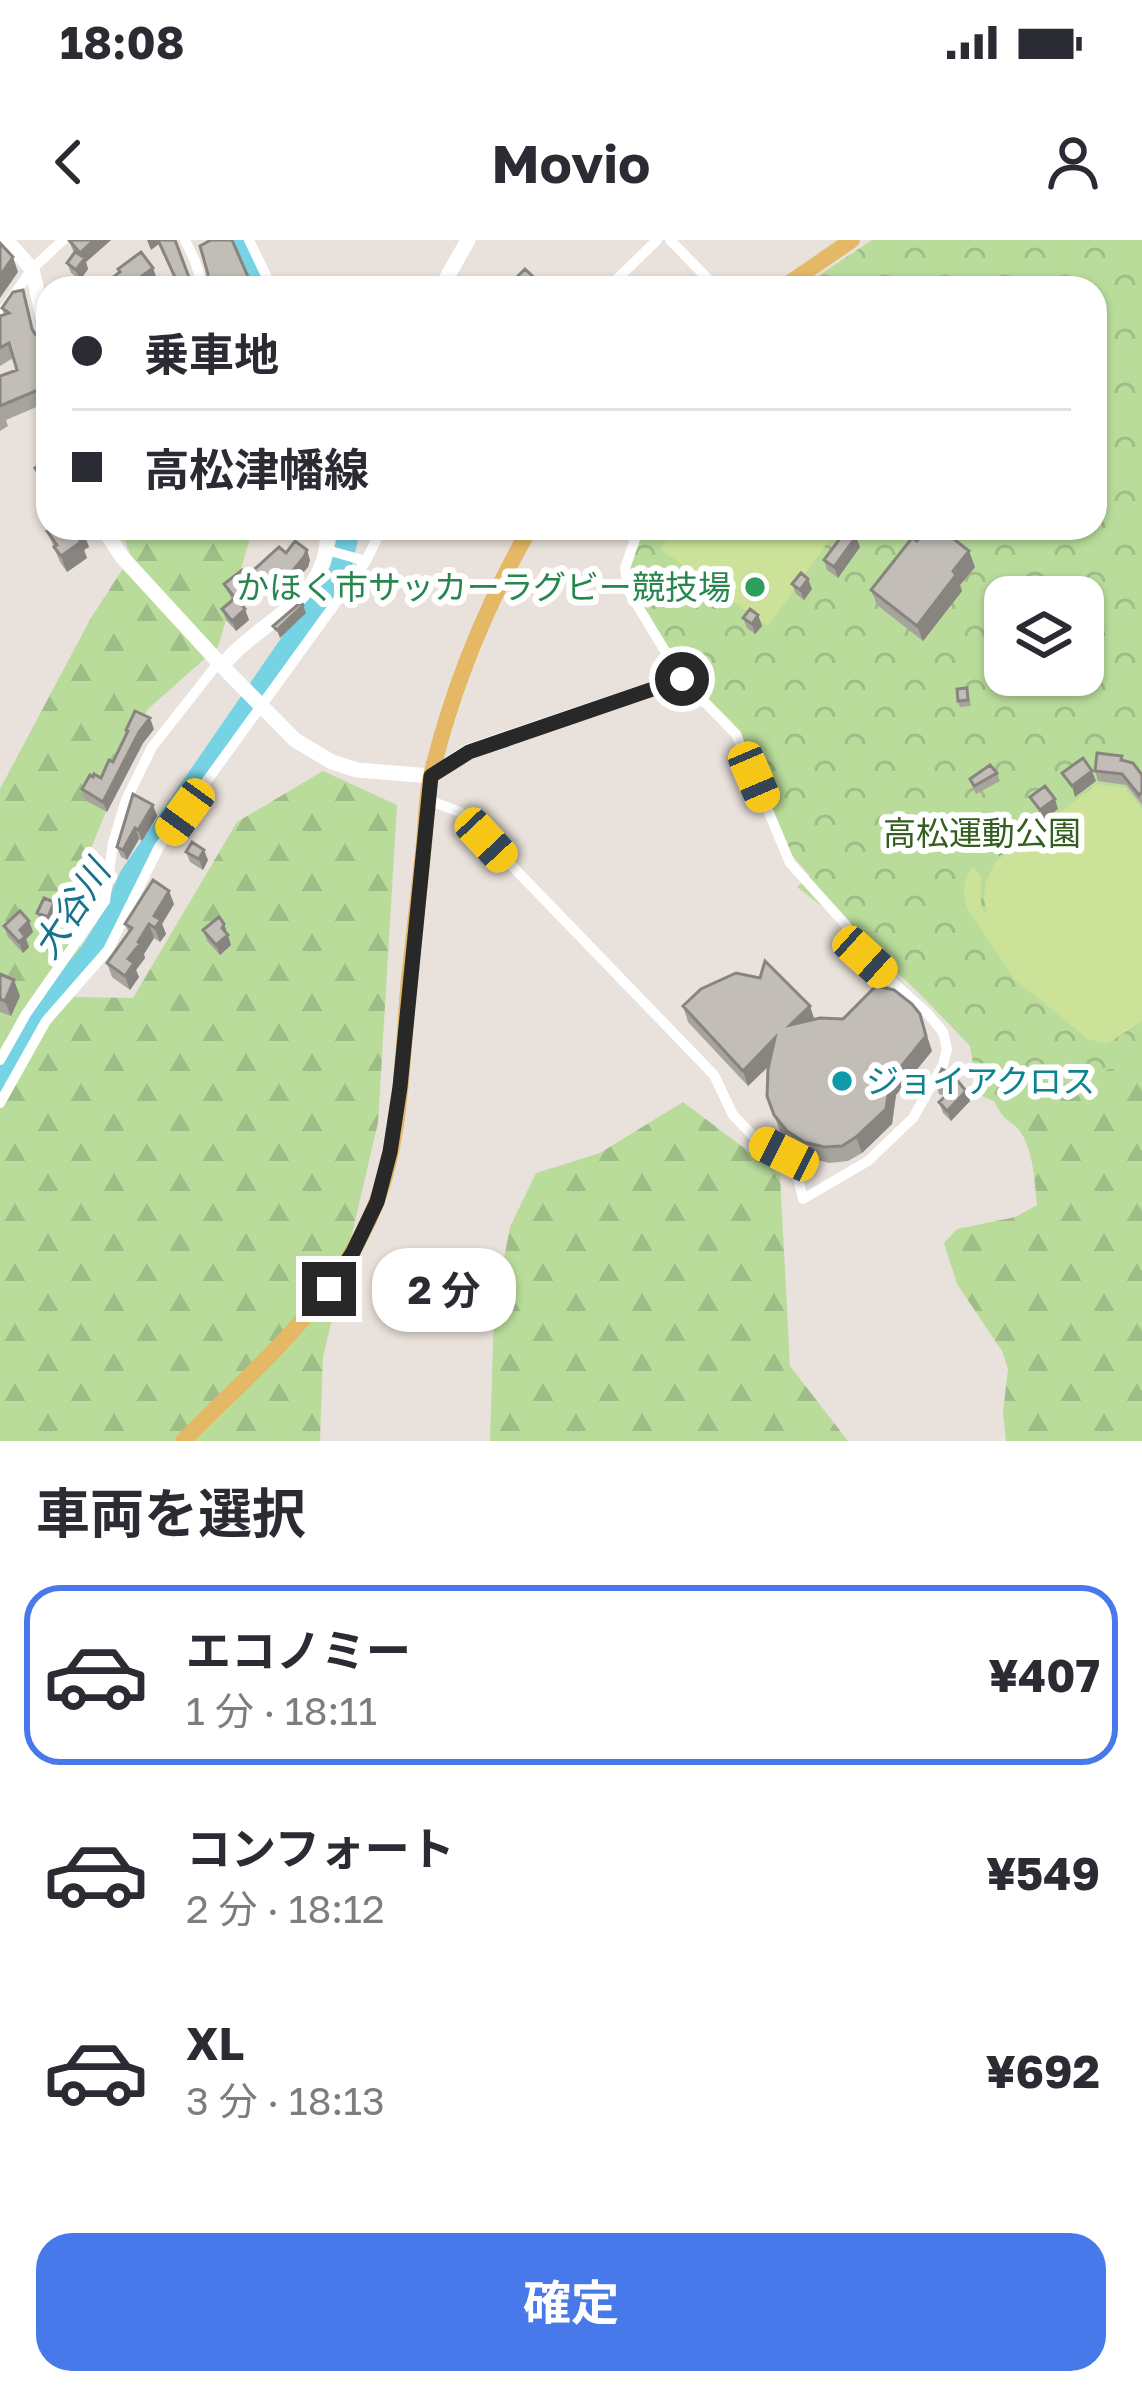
<!DOCTYPE html>
<html lang="ja">
<meta charset="utf-8">
<style>
body{margin:0;font-family:"Golos Text","Noto Sans JP",sans-serif;background:#f2f2f3;color:#2b2b33;height:100vh;display:flex;flex-direction:column;font-size:45px;white-space:nowrap}
*{box-sizing:border-box;margin:0}
p{font-size:39px;color:#7c7c81}
.icon{flex:none;width:66px;height:66px;fill:none;stroke:currentColor;stroke-width:2;stroke-linecap:round;stroke-linejoin:round}
.map{position:relative;height:1201px;overflow:hidden}
.drawer{display:flex;flex-direction:column;background:#fff;flex:1}
.drawer>*{flex:none}
.hud{position:absolute;left:36px;top:36px;width:1071px;height:264px;border-radius:36px;box-shadow:0 3px 9px #0004;display:grid;align-content:center;height:264px;padding:0 36px;background:#fff}
.controls{position:absolute;left:984px;top:336px;display:grid;gap:24px}
.controls a{display:grid;place-items:center;width:120px;height:120px;border-radius:24px;background:#fff;box-shadow:0 3px 9px #0004;font-size:60px}
.end{position:absolute;width:54px;height:54px;margin:-27px;border:15px solid #282828;background:#fff;box-shadow:0 0 0 6px #fff}
.from{border-radius:50%}
.bubble{position:absolute;height:84px;border-radius:36px;background:#fff;box-shadow:0 3px 9px #0004;font-size:39px;font-weight:700;line-height:84px;text-align:center}
.car{position:absolute;width:36px;height:72px;margin:-36px -18px;border-radius:15px;box-shadow:0 0 9px 3px #0007;background:linear-gradient(#f5c518 24%,#345 0 40%,#f5c518 0 76%,#345 0 86%,#f5c518 0)}
.hud b{display:flex;align-items:center;gap:42px;height:114px;font-size:45px}
.hud b+b{border-top:3px solid #e1e1e2}
.hud i{width:30px;height:30px;background:#2b2b33}
ul{padding:0;list-style:none}
li{display:flex;align-items:center;gap:36px;height:180px;margin:0 24px 18px;padding:0 12px;border:6px solid transparent;border-radius:36px}
li div{flex:1}
li b{display:block;font-size:45px}
li em{font-style:normal;font-weight:700}
li.current{border-color:#4779ea}
li>.icon{width:108px;height:108px;stroke-width:1.5}
h2{padding:0 36px;font-size:54px;line-height:144px}
.action{display:flex;gap:24px;margin-top:auto;padding:24px 36px}
.action a{flex:1;height:138px;border-radius:36px;background:#4779ea;color:#fff;font-size:48px;font-weight:700;line-height:138px;text-align:center}
.status{display:flex;justify-content:space-between;align-items:center;height:84px;padding:0 60px;background:#fff;direction:ltr}
.status svg{height:33px;fill:currentColor}
header{display:flex;justify-content:space-between;align-items:center;height:156px;padding:0 36px;background:#fff;font-size:54px;font-weight:700}
.map>svg:first-child{display:block}
</style>
<div class="status"><b>18:08</b><svg viewBox="0 0 49 12"><path d="M0 12V9h3v3zM5 12V6h3v6zM10 12V3h3v9zM15 12V0h3v12zM26 1h20v11H26zM47 4h2v5h-2z"/></svg></div>
<header><svg class="icon" aria-label="back" viewBox="0 0 24 24"><path d="M15 5l-7 7 7 7"/></svg>Movio<svg class="icon" aria-label="person" viewBox="0 0 24 24"><circle cx="12" cy="8" r="4"/><path d="M4 21q1-7 8-7t8 7"/></svg></header>
<div class="map">
<svg width="1142" height="1201" viewBox="0 0 1142 1201">
<defs>
<pattern id="forest-firs" width="22" height="20" patternUnits="userSpaceOnUse" patternTransform="scale(3)"><rect width="22" height="20" fill="#b9dc9b"/><path d="M5 1l3.5 6h-7zM16 11l3.5 6h-7z" fill="#9fbd86"/></pattern>
<pattern id="park-crowns" width="20" height="18" patternUnits="userSpaceOnUse" patternTransform="scale(3)"><rect width="20" height="18" fill="#b9dc9b"/><path d="M2 6a3 3 0 1 1 6 0M12 15a3 3 0 1 1 6 0" fill="none" stroke="#9fbd86"/></pattern>
</defs>
<rect width="100%" height="100%" fill="#e9e1db"/>
<path fill="url(#forest-firs)" d="M120,288H253L218,407L147,470L71,658L83,682L75,757L133,758L237,582L323,531L397,565L378,883L323,1117L320,1201H0V549L91,378L131,316Z
M961,781L1142,785V1201H1006L1003,1173L1008,1129L1002,1111L957,1044L944,1003L957,989L1015,977L1037,965C1035,943 1033,907 1019,890C1013,882 1004,880 999,870C983,842 972,812 961,781Z
M683,862L780,935L790,1126L848,1201H490L494,1072L510,987L536,933L600,913Z"/>
<path fill="url(#park-crowns)" fill-rule="evenodd" d="M872,0H1142V823L1106,830L1094,853L1058,855L1030,870L1002,865L978,854L970,806L919,753L845,684L797,647L810,636L791,614L740,492L691,444L630,348L628,329L644,288H1095V48H800ZM1005,357H1083V435H1005Z"/>
<path fill="#cce298" d="M676,288H838L768,386L660,309Z
M1097,544L1125,548L1142,569V781L1107,804L1088,799L1014,739L965,665L964,644L972,627L981,636V667L987,676L984,659L985,644L995,622Z"/>
<g fill="none" stroke-linecap="round" stroke-linejoin="round">
<path stroke="#76d3e4" stroke-width="21" d="M237,0L258,48
M0,844L47,762L87,717L107,686L130,636L340,331L350,288"/>
<path stroke="#fff" stroke-width="10" d="M185,0L195,21L203,48
M249,0L272,48
M670,0L717,48
M608,48L657,0
M0,75L32,29L63,0
M360,294L361,288
M327,310L366,321L382,288
M428,560L460,572L714,835L733,875L757,900L794,921L803,959L868,921L913,878L943,825L947,809L943,792L927,773L865,717L845,684L790,623L736,494L682,439L628,350L625,328L639,288
M0,820L26,774L105,661L113,603L126,560L152,507L219,422
M0,863L46,781L108,710L159,607L366,321"/>
<path stroke="#fff" stroke-width="15" d="M6,0L32,29L48,99
M441,48L468,0
M103,288L122,317L222,426L295,500L332,522L357,530L431,536L469,511L682,439
M222,426C260,379 333,359 327,288"/>
<path stroke="#e4b865" stroke-width="16" d="M782,48L852,0
M183,1201C254,1129 339,1060 376,963C403,894 402,812 409,739C414,694 419,649 424,604C426,580 426,555 432,532C453,446 487,364 530,288"/>
</g>
<path fill="#a7a39d" d="M111,0L86,22L88,29L80,40L71,33L67,23L74,13L69,1Z
M28,64L34,93L43,97L48,110V119H46L48,130L46,155L48,162L6,180L8,186L0,191V136L17,130L13,118L0,126V76L4,75L2,68Z
M47,291L89,307L84,310L87,318L67,332L60,322Z
M856,297L860,307L838,338L827,330L824,320Z
M917,301L975,327L960,345L962,351L923,401L877,365L871,350Z
M286,313L310,320L308,327L281,358L269,346L243,366L249,380L236,391L226,380L222,369L232,360L224,344L247,336Z
M792,344L812,349L804,360L796,354Z
M758,375L762,386L755,394L747,388L743,378Z
M967,448L971,466L960,467L958,461Z
M154,489L143,503L107,572L85,560L82,549L101,538L113,522L127,494L126,490Z
M1123,521L1142,535V565L1126,545L1098,541L1095,531Z
M997,533L1000,541L976,554L970,539Z
M153,565L157,576L142,601L139,599L127,620L121,617L117,607Z
M186,612L208,620L203,630L190,622Z
M54,662L58,673L52,688L41,683L37,673Z
M174,664L162,684L166,694L160,702L154,698L144,714L145,718L136,730L139,737L130,750L112,737L107,723L129,693L125,684Z
M29,681L33,692L26,699L29,707L23,713L8,697L4,686Z
M224,684L231,705L220,715L207,701L203,690Z
M0,734L20,756L11,776L0,772Z
M683,766L815,780L932,811L896,855L892,884L862,913L848,921L829,923L810,918L793,907L780,891L767,856L769,826L748,846L688,782Z
M935,843L966,851L970,861L951,881L943,873L939,862L945,856L939,854Z"/>
<path fill="#888480" d="M94,0H111L86,22L88,29L80,40L76,30L83,21L80,13Z
M147,0H158L159,4L151,10Z
M13,17L18,32L0,58V36Z
M153,28L157,39L144,48H126Z
M48,136V153L46,155L40,141Z
M83,291L89,307L84,310L87,318L67,332L61,316L76,296Z
M856,297L860,307L838,338L834,327Z
M307,310L310,320L308,327L281,358L278,348Z
M969,311L975,327L960,345L962,351L923,401L917,386Z
M265,335L269,346L240,369L236,359Z
M808,339L812,349L804,360L800,350Z
M303,365L306,373L280,398L277,390Z
M245,369L249,380L236,391L232,381Z
M758,375L762,386L755,394L752,384Z
M150,478L154,489L143,503L107,572L103,562L139,492Z
M1092,531L1096,541L1075,557L1072,546Z
M1055,559L1058,569L1044,580L1040,570Z
M153,565L157,576L142,601L138,590Z
M135,588L139,599L127,620L123,610Z
M1010,595L1014,605L999,616L996,605Z
M204,610L208,620L203,630L199,619Z
M169,651L174,664L162,684L166,694L160,702L155,688L154,676Z
M54,662L58,673L52,688L48,677Z
M29,681L33,692L26,699L29,707L23,713L19,702L20,690Z
M149,684L154,698L144,714L145,718L136,730L139,737L130,750L125,736L128,719Z
M224,684L231,705L220,715L216,705Z
M14,740L20,756L11,776L5,761Z
M810,766L815,781L790,785Z
M920,774L932,811L896,855L892,884L862,913L856,897L890,840Z
M775,798L781,814L748,846L743,831Z
M966,851L970,861L951,881L947,871Z"/>
<path fill="#c2bdb7" stroke="#888480" stroke-width="3" d="M69,0H94L80,13Z
M158,0H175L190,40L198,46L207,42L208,34L200,6L211,0H232L249,39L253,38L257,48H180Z
M0,3L13,17L0,36Z
M75,12L85,18L76,30L67,23Z
M141,12L153,28L126,48H107L104,44L120,32L118,29Z
M525,29L542,45L539,48H521L513,41Z
M457,38L467,48L449,47Z
M23,50L32,89L35,94L43,97L45,104L40,105L48,136L40,141L43,148L0,166V136L17,130L9,103L0,108V76L9,73L2,68L13,52Z
M48,220V248L35,228Z
M51,288H81L83,291L76,296L81,302L61,316L54,307L57,305L47,291Z
M927,288H940L969,311L953,331L956,335L917,386L871,350L912,298L917,301Z
M847,289L856,297L834,327L824,320Z
M295,301L307,310L304,317L278,348L265,335L236,359L245,369L232,381L222,369L235,358L224,344L242,330L247,336L279,307L286,313Z
M801,333L808,339L800,350L792,344Z
M301,362L303,365L277,390L273,386Z
M750,369L758,375L752,384L743,378Z
M967,448L968,460L958,461L957,449Z
M135,471L150,478L139,492L103,562L82,549L90,535L93,537L94,534L101,538L109,520L113,522L128,491L126,490Z
M1097,513L1122,516L1121,520L1133,523L1142,535V552L1139,555L1122,534L1095,531Z
M1083,518L1092,531L1072,546L1062,533Z
M990,525L997,533L974,546L970,539Z
M1045,546L1055,559L1040,570L1030,557Z
M133,554L153,565L138,590L135,588L123,610L117,607Z
M999,580L1010,595L996,605L985,590Z
M192,602L204,610L199,619L186,612Z
M153,640L169,651L154,676L161,680L155,688L149,684L138,702L140,704L128,719L134,723L125,736L107,723L132,688L125,684Z
M44,658L54,662L48,677L37,673Z
M20,671L29,681L20,690L25,697L19,702L4,686Z
M219,677L224,684L222,688L228,695L216,705L203,690Z
M765,721L810,766L790,785L820,778L843,779L876,746L894,750L912,764L920,774L926,796L890,840L886,869L856,897L842,906L824,907L804,902L787,891L774,875L767,856L768,829L775,798L743,831L683,766L701,749L736,733L760,738Z
M0,734L14,740L5,761L0,759Z
M942,829L952,834L966,851L947,871L939,862L951,851L935,843Z"/>
<g fill="none" stroke-linecap="round" stroke-linejoin="round">
<path stroke="#282828" stroke-width="15" d="M329,1049L353,1012L377,962L390,912L400,847L431,536L469,512L682,439"/>
</g>
<circle fill="#2e9e5b" stroke="#fff" stroke-width="4.5" cx="755" cy="347" r="12"/>
<circle fill="#0f9aa8" stroke="#fff" stroke-width="4.5" cx="842" cy="841" r="12"/>
<g text-anchor="middle" stroke-width="12" stroke-linejoin="round" paint-order="stroke">
<g font-size="33" fill="#27864d" stroke="#fff" text-anchor="end">
<text x="731" y="359">かほく市サッカーラグビー競技場</text>
</g>
<g font-size="33" fill="#345e1f" stroke="#fff">
<text x="982" y="605">高松運動公園</text>
</g>
<g font-size="33" fill="#0d838f" stroke="#fff" text-anchor="start">
<text x="866" y="853">ジョイアクロス</text>
</g>
<g font-size="36" font-style="italic" fill="#18728c" stroke="#fff">
<text transform="translate(71 669) rotate(-57)" y="13">大谷川</text>
</g>
</g>
</svg>
<div class="controls">
<a><svg class="icon" aria-label="layers" viewBox="0 0 24 24"><path d="M12 4l9 5-9 5-9-5zM3 14l9 5 9-5"/></svg></a>
</div>
<i class="end from" style="left:682px;top:439px"></i>
<i class="end" style="left:329px;top:1049px"></i>
<div class="bubble" style="left:372px;top:1008px;width:144px">2 分</div>
<i class="car" style="left:754px;top:537px;rotate:157deg"></i>
<i class="car" style="left:185px;top:572px;rotate:216deg"></i>
<i class="car" style="left:486px;top:600px;rotate:137deg"></i>
<i class="car" style="left:865px;top:717px;rotate:132deg"></i>
<i class="car" style="left:784px;top:914px;rotate:297deg"></i>
<div class="hud">
<b><i class="from"></i>乗車地</b>
<b><i></i>高松津幡線</b>
</div>
</div>
<section class="drawer">
<h2>車両を選択</h2>
<ul>
<li class="current"><svg class="icon" aria-label="car" viewBox="0 0 24 24"><path d="M5 17H2v-5l4-1 3-4h7l3 4 3 1v5h-3M9 17h6M6 11h13"/><circle cx="7" cy="17" r="2"/><circle cx="17" cy="17" r="2"/></svg><div><b>エコノミー</b><p>1 分 · 18:11</p></div><em>¥407</em></li>
<li><svg class="icon" aria-label="car" viewBox="0 0 24 24"><path d="M5 17H2v-5l4-1 3-4h7l3 4 3 1v5h-3M9 17h6M6 11h13"/><circle cx="7" cy="17" r="2"/><circle cx="17" cy="17" r="2"/></svg><div><b>コンフォート</b><p>2 分 · 18:12</p></div><em>¥549</em></li>
<li><svg class="icon" aria-label="car" viewBox="0 0 24 24"><path d="M5 17H2v-5l4-1 3-4h7l3 4 3 1v5h-3M9 17h6M6 11h13"/><circle cx="7" cy="17" r="2"/><circle cx="17" cy="17" r="2"/></svg><div><b>XL</b><p>3 分 · 18:13</p></div><em>¥692</em></li>
</ul>
<div class="action"><a>確定</a></div>
</section>
